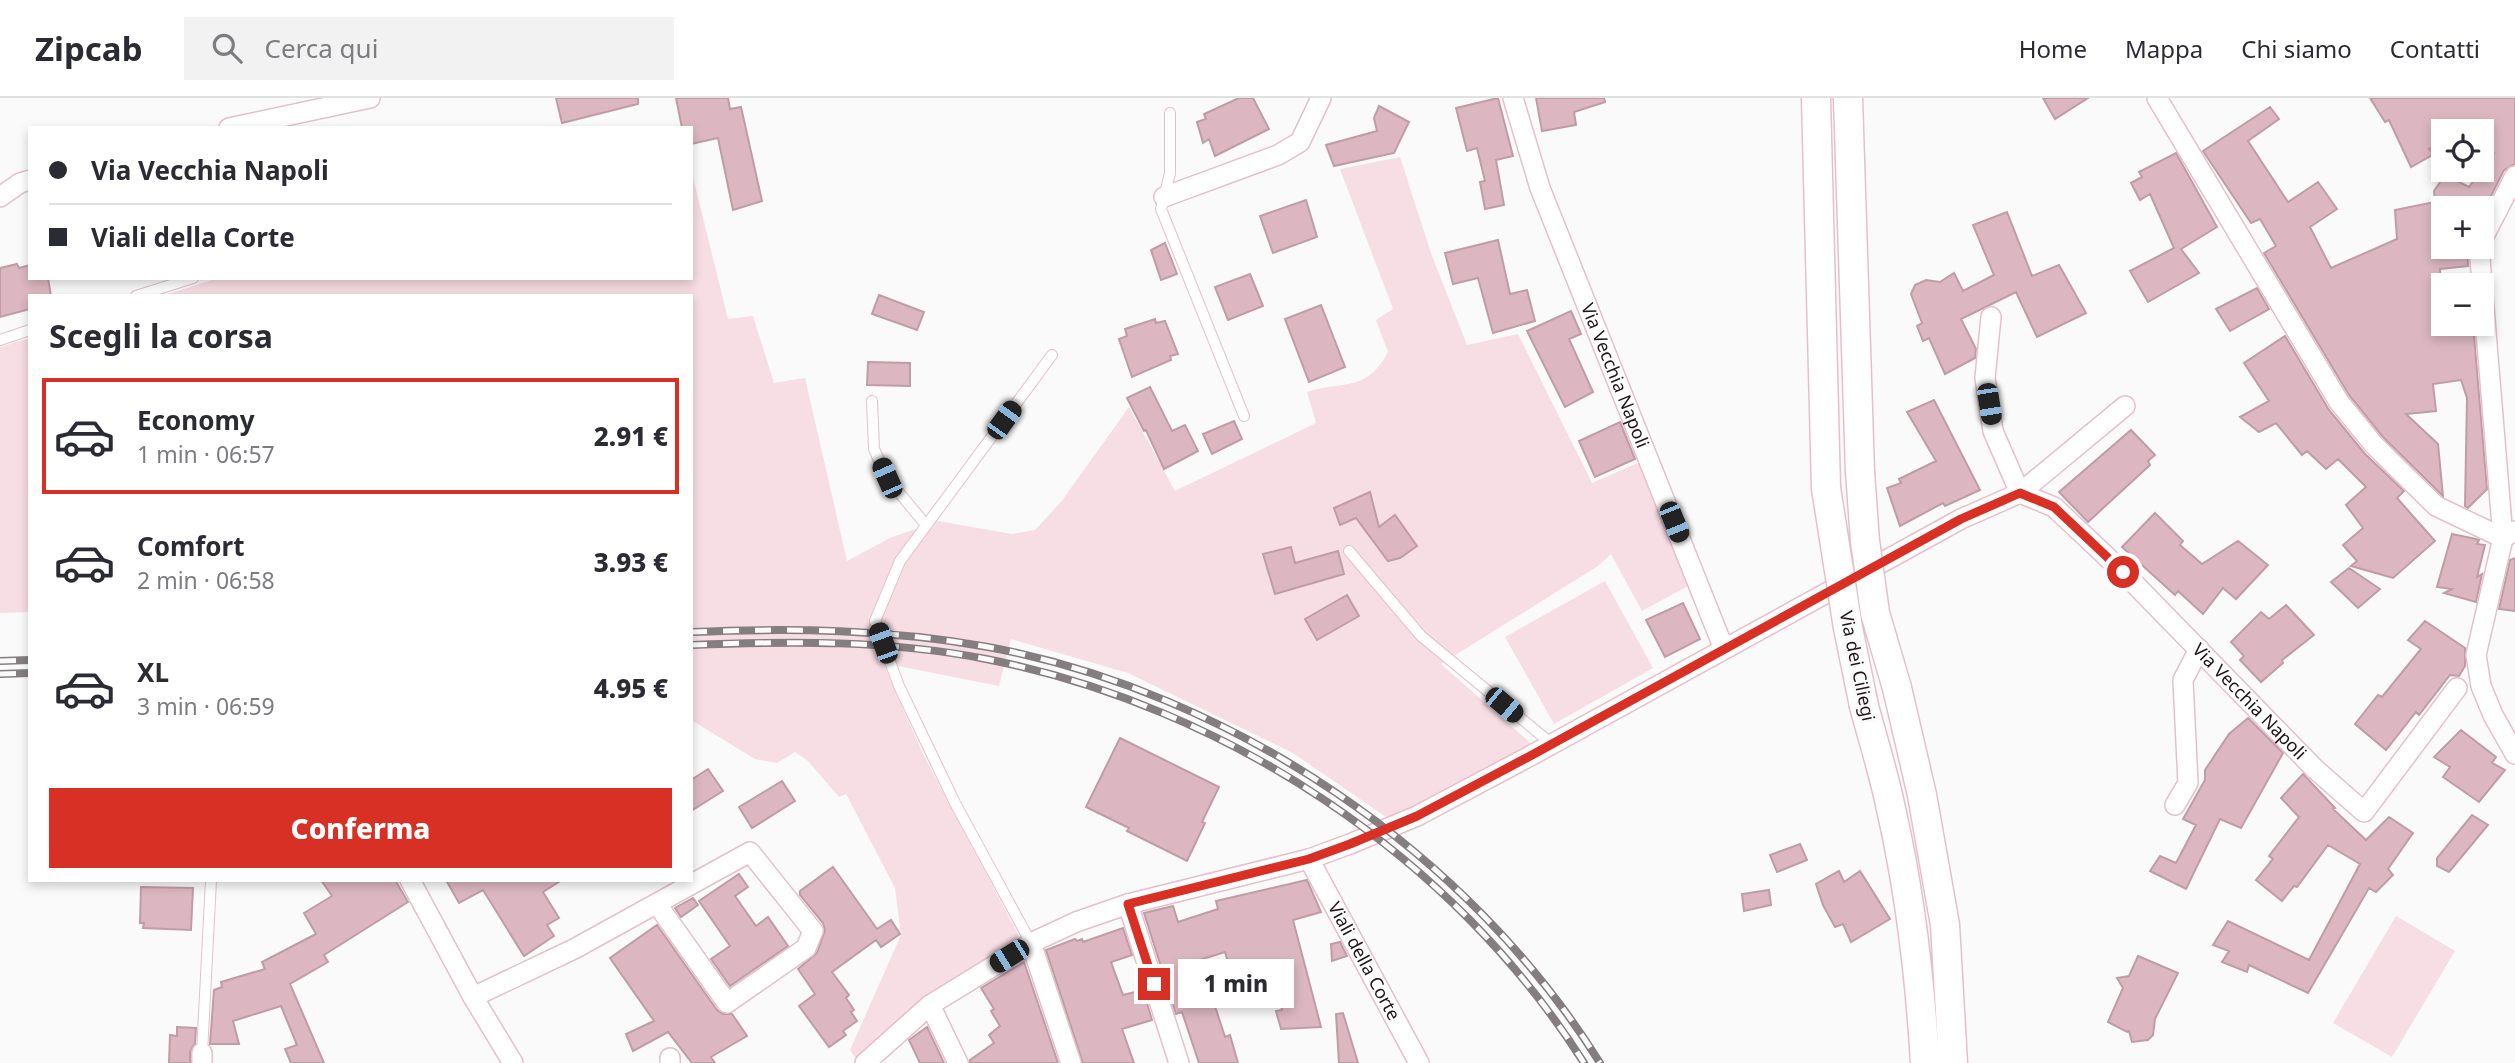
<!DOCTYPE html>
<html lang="it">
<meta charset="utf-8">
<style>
body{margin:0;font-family:"Noto Sans",sans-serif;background:#f2f2f3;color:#2b2b33;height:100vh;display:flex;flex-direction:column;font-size:26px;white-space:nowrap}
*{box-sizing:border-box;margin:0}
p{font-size:23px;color:#7c7c81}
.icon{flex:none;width:38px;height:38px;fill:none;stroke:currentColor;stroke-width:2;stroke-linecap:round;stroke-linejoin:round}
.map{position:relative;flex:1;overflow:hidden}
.drawer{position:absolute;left:28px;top:196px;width:665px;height:588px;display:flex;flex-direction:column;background:#fff;border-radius:0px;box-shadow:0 4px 10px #0003}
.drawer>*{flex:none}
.hud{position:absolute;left:28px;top:28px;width:665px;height:154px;border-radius:0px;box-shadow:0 4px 10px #0003;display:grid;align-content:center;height:154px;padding:0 21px;background:#fff}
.tools{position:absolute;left:2431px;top:21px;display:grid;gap:14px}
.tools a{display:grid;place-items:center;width:63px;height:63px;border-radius:0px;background:#fff;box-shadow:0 4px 10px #0003;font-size:35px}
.end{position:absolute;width:32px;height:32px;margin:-16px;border:9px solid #d93025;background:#fff;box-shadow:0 0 0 4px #fff}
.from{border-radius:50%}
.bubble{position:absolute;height:49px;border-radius:0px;background:#fff;box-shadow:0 4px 10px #0003;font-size:23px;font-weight:800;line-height:49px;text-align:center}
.car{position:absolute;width:21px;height:42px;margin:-21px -10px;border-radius:9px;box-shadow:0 0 5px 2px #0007;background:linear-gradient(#222 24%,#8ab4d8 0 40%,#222 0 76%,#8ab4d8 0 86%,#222 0)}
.hud b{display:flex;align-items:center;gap:24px;height:66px;font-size:26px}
.hud b+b{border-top:2px solid #e1e1e2}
.hud i{width:18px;height:18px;background:#2b2b33}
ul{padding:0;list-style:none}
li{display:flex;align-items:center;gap:21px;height:116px;margin:0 14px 10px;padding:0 7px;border:4px solid transparent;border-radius:0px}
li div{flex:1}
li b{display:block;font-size:26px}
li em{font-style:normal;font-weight:800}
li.selected{border-color:#d93025}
li>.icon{width:63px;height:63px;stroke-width:1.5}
h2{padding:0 21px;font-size:32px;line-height:84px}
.action{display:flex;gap:14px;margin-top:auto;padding:14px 21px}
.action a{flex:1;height:80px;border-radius:0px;background:#d93025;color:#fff;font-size:28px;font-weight:800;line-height:80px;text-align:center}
header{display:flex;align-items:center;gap:42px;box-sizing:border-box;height:98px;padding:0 35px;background:#fff;border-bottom:2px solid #e1e1e2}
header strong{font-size:33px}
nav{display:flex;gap:38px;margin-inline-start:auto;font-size:24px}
.search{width:490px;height:63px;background:#f2f2f3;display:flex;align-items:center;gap:18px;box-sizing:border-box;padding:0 24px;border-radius:0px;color:#7c7c81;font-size:26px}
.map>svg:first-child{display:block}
</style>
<header>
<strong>Zipcab</strong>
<div class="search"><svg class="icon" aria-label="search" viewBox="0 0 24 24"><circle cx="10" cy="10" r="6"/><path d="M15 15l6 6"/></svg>Cerca qui</div>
<nav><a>Home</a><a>Mappa</a><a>Chi siamo</a><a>Contatti</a></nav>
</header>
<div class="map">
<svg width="2515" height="965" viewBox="0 0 2515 965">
<rect width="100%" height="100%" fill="#fafafa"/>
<path fill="#f7dde4" d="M1400,59L1432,158L1467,247L1518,236L1592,385L1640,364L1690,487L1642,513L1611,456L1598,468L1441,566L1534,648L1441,697L1389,721L1293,655L1128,575L1011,541L999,588L883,565L923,656L1018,836L1020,844L909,919L856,961L850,952L901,837L895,790L846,696L839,699L808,663L795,654L777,665L755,661L691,622V198H162L218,180H691V71L728,221L753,218L774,285L805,280L847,463L890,440L938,423L1012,436L1035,432L1061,404L1129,309L1175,393L1316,325L1307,294C1344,282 1366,295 1388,254L1376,222L1393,211L1340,71Z
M30,240V514L0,515V249Z
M1605,483L1653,570L1554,626L1505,539Z
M2396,818L2455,853L2392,959L2333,925Z"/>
<path fill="#dcb7c2" stroke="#c09ca7" stroke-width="2" d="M556,0H638V6L562,25Z
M676,0H728L730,11L741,9L762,103L733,112L718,40L691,46V30H682Z
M1239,0H1253L1269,31L1215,58L1209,41L1203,45L1197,24L1206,21L1204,16Z
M1498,0L1513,58L1496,62L1504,107L1485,111L1480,84L1485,83L1477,50L1467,53L1456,10Z
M1536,0H1604L1605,4L1574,14L1576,27L1542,33Z
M2043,0H2088L2055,21Z
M2370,0H2515V66L2504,72L2485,110H2443V149H2467L2468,168L2440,171L2443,226H2473L2487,391L2468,410L2465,408L2467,300L2461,282L2433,286L2436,313L2406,316L2438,346L2443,398L2383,339L2349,297L2264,155L2276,148L2260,121L2251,125L2203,53L2270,9L2279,21L2248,43L2288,104L2318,84L2337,111L2310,129L2331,170L2397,141L2395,112L2435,104L2434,93L2445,77L2469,89L2494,55L2482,47V30L2476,33H2443V42L2429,51L2434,56L2411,69L2389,22L2385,24Z
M1379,8L1409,24L1394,55L1334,68L1326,47L1377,33L1374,20Z
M2176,55L2217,129L2181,151L2199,175L2148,204L2130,173L2174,150L2150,96L2140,102L2131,85L2142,79L2139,74Z
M1306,102L1317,139L1273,155L1260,118Z
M2007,114L2032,178L2059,167L2086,215L2037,239L2016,194L1961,221L1976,251L1975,260L1945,276L1929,240L1923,243L1917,228L1922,225L1911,196L1915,187L1926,182L1940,184L1954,175L1963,193L1994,177L1973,127Z
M1498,142L1510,196L1527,192L1535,223L1493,235L1478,180L1453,186L1445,155Z
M1165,145L1177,176L1161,182L1151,152Z
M17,166L19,170L30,167V180H48L51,198H30V211L0,219V170Z
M1250,176L1263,208L1228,222L1215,189Z
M2257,190L2269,211L2230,233L2216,211Z
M879,197L924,214L917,232L872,216Z
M1321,207L1345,269L1309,284L1285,221Z
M1571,213L1581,236L1569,241L1593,294L1565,309L1527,233Z
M1155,221L1156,225L1165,223L1178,256L1170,258L1171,262L1132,279L1119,241L1127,238L1125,231Z
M2285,238L2329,312L2365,356L2404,393L2397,400L2435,443L2393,480L2351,468L2357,463L2343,447L2363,430L2346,407L2366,389L2338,361L2326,371L2307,353L2302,357L2276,325L2259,334L2240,319L2269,303L2244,265Z
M868,264L910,265V288L867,287Z
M1150,289L1172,333L1185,327L1198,353L1164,371L1146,332L1144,333L1127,300Z
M1934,302L1980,392L1945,408L1943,405L1900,428L1887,390L1901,385L1899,381L1936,363L1907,314Z
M1234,323L1242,341L1212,356L1203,336Z
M1620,324L1635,361L1595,379L1579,343Z
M2131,332L2155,357L2148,363L2150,367L2088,424L2059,394Z
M1370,394L1379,429L1395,417L1417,448L1400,460L1388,463L1356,420L1340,427L1334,410Z
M2155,415L2183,443L2180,447L2202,466L2238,443L2268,467L2236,501L2223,490L2203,516L2178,493L2175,497L2122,449Z
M2452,436L2476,441L2479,442L2477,446L2485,447L2477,479L2482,476L2476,504L2444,495L2452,491L2437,489Z
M1291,449L1295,465L1338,453L1344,476L1275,496L1263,456Z
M2515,460V513L2499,511L2510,462Z
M2349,470L2380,491L2358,510L2331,484Z
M1347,497L1359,518L1317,542L1305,521Z
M1683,505L1700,541L1665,559L1646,522Z
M2286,507L2314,537L2282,562L2283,565L2261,584L2240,562L2244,558L2231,544L2261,514L2269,521Z
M2425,523L2465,550V568L2459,578L2450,577L2419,617L2416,614L2386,652L2355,626L2378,597L2382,599L2421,551L2408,542Z
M2248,620L2283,655L2241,730L2220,721L2186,791L2150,773L2160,758L2176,765L2196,727L2183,721L2205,682V672L2229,636Z
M2461,632L2496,659L2492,665L2505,672L2479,704L2443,679L2450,669L2434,659Z
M1120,640L1219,689L1202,724L1205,725L1187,763L1127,733L1129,730L1086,709Z
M708,671L723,693L691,713V682Z
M2303,676L2335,710L2333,711L2366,742L2389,719L2413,735L2388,771L2393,777L2376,794L2369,790L2308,895L2249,867L2247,874L2222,864L2229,853L2213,847L2228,823L2309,862L2360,766L2328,747L2297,789L2294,788L2282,803L2256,782L2273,761L2269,758L2299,719L2281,700Z
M782,683L795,703L752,730L739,709Z
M2472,717L2488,727L2449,774L2437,768V760Z
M1800,746L1807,762L1777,774L1770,757Z
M833,769L877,831L891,822L900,836L881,849L876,842L832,874L849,897L846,900L854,912L851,914L857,923L843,933L846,937L829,949L799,908L815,896L798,871L817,855L825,832L823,825L800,797V793Z
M1839,773L1844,784L1860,773L1890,821L1851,844L1843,826L1835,829L1823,807L1816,786Z
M739,776L748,789L735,798L756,828L768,819L788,848L730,888L711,861L730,848L699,803Z
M321,782H395L408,804L324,857L328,864L290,886L324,965H291L285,951L297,947L281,908L233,923L239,946H210L214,892L222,889L221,884L265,871L262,864L316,836L304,815L332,798Z
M446,782H562L543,794L559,820L547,827L554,838L524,858L483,792L459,805Z
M1307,782L1321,814L1293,822L1321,929L1281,931L1276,913L1282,912L1271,874L1232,878L1225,854L1190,865L1202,906L1213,902L1225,939L1230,937L1238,965H1199L1182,914L1176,916L1144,815L1173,808L1178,824L1218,811L1216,803Z
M141,789L193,790L191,832L143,830L144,825H140Z
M1769,792L1771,807L1744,813L1742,796Z
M693,800L698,807L681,819L675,810Z
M657,827L717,912L723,916H732L747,938L711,959L715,965H692L668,934L633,953L626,936L654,923L610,860Z
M1123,830L1132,857L1111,864L1123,897L1143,892L1152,922L1122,931L1134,965H1083L1046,852L1075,841L1077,843L1082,841L1083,844Z
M1340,844L1347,858L1332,863L1331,846Z
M2138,858L2178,875L2155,921L2153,937L2148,942L2132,944L2129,933L2127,934L2108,924L2123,890L2117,880L2129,878Z
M1024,864L1058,965H970V962L994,945L989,937L1000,928L991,913L994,911L981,890Z
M1343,915L1358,965H1339L1336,916Z
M177,929L196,930L195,945L190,954V965H169L170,937L177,938Z
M927,929L944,965H920L909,942Z"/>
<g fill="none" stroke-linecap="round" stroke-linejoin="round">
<defs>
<path id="lane" d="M1170,15V75L1161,111L1244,318
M136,198L193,180
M0,242L30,232
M872,303L874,351L887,380L926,427
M1349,453L1421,538L1552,646
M1031,845L955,705L899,588L875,523L900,463L1052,257
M202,955L211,782"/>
<g id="street">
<path id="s1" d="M1513,0L1540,90L1724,551"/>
<path d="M2157,0L2339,304L2374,347L2436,408L2503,440L2515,433"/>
<path d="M229,30L370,0"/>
<path d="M0,99L20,85L30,82"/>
<path d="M1164,99L1278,57L1300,44L1321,0"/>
<path d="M2482,142L2515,78"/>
<path d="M2479,149L2503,440L2476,557L2481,588L2493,617L2515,656"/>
<path id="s2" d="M1991,219L1985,280L1993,333L2020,395L2054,409L2123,474L2314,670L2364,714L2457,590"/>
<path d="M2175,707L2188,685L2183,582L2199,551"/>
<path id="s3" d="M1309,761L1419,965"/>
<path d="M410,782L473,899L513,965"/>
<path d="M1128,806L1179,965"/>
<path d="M1031,845L1071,965"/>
<path d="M473,899L574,851L750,754L813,833L806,850L727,905L657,806"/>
<path d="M930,907L958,965"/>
<path d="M670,960V965"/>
<path d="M202,965V955"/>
<path d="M865,965L930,907L1031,845L1076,824L1128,806L1309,761L1350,746L1417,718L1532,657L1961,421L2020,395L2125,308"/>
</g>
<path id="secondary" d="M1816,0L1826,390
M1848,0L1860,374
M1897,590L1922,697L1945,827L1953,965
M1864,608C1873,642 1884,676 1891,711C1910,794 1920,880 1925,965"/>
</defs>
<use href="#lane" stroke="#e5c0cb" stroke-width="12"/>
<use href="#street" stroke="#e5c0cb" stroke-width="22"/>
<use href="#secondary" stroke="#e5c0cb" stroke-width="31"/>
<use href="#lane" stroke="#fff" stroke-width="10"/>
<use href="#street" stroke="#fff" stroke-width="19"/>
<use href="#secondary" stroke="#fff" stroke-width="28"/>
<defs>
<path id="rail" d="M691,534C791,530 889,531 988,549C1231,594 1469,754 1600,965
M691,547C790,543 889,542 986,561C1226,608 1453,758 1584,965
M0,563L30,562
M0,576L30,575"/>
</defs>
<use href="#rail" stroke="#857e80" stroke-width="8"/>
<use href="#rail" stroke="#fafafa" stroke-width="5" stroke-dasharray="16" stroke-linecap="butt"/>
<defs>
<path id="secondary-bridge" d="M1860,374L1865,443L1875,515L1897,590
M1826,390L1848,530L1864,608"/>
</defs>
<use href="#secondary-bridge" stroke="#e5c0cb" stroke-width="31" stroke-linecap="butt"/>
<use href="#secondary-bridge" stroke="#fff" stroke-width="28"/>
</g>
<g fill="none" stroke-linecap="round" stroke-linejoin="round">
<path stroke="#d93025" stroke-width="9" d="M1154,886L1128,806L1309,761L1350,746L1417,718L1532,657L1961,421L2020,395L2054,409L2123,474"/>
</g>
<g text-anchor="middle" stroke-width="6" stroke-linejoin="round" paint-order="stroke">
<g font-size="18" fill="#211418" stroke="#fafafa">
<text dy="6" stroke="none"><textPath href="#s1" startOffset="296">Via Vecchia Napoli</textPath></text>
<text transform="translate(1857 568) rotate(78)" y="6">Via dei Ciliegi</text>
<text dy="6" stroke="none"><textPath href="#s2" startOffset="495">Via Vecchia Napoli</textPath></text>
<text dy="6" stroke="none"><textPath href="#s3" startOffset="116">Viali della Corte</textPath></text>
</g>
</g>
</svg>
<div class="tools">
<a><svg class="icon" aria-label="locate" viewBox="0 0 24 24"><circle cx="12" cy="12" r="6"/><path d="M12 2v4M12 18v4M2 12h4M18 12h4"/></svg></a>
<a>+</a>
<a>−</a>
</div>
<i class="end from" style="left:2123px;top:474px"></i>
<i class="end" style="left:1154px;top:886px"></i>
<div class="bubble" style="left:1178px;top:861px;width:116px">1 min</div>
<i class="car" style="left:1989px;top:306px;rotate:171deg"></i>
<i class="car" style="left:1004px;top:322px;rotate:36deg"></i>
<i class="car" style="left:887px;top:380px;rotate:336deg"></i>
<i class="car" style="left:1674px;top:424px;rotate:158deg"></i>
<i class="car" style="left:883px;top:545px;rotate:340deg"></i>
<i class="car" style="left:1504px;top:607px;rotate:130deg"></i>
<i class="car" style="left:1009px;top:858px;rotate:238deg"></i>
<div class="hud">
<b><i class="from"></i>Via Vecchia Napoli</b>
<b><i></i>Viali della Corte</b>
</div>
<section class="drawer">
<h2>Scegli la corsa</h2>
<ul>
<li class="selected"><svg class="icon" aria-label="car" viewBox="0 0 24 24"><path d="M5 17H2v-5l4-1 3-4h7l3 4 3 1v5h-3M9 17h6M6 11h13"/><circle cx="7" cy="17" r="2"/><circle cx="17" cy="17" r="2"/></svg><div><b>Economy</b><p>1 min · 06:57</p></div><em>2.91 €</em></li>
<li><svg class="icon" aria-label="car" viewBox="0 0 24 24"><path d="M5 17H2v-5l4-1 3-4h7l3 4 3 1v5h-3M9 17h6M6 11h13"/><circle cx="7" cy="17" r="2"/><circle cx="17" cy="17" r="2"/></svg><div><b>Comfort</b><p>2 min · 06:58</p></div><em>3.93 €</em></li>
<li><svg class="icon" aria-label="car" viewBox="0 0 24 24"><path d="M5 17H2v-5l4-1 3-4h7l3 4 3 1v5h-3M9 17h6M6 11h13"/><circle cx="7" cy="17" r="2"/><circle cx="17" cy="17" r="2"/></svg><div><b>XL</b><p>3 min · 06:59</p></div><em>4.95 €</em></li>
</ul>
<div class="action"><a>Conferma</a></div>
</section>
</div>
